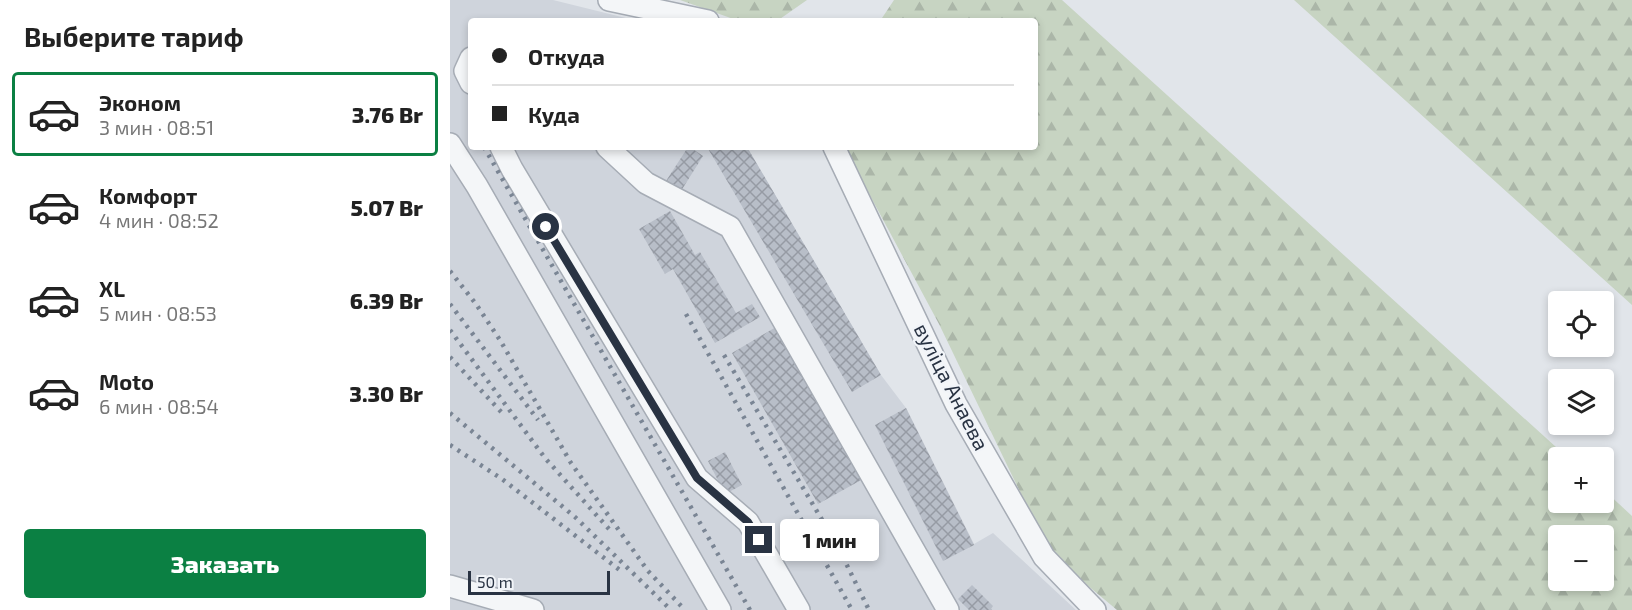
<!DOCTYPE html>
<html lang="ru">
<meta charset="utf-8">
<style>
body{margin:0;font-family:"Exo 2",sans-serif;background:#f6f6f6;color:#222;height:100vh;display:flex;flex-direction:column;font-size:22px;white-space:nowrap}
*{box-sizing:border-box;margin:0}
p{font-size:20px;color:#767676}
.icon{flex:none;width:33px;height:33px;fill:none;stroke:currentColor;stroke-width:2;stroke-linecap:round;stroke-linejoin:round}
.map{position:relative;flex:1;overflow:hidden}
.sheet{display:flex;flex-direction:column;background:#fff;width:450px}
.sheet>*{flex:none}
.banner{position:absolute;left:18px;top:18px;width:570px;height:132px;border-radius:6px;box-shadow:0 3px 9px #0003;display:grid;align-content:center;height:132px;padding:0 24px;background:#fff}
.tools{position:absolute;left:1098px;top:291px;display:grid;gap:12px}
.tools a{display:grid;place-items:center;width:66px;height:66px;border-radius:6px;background:#fff;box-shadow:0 3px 9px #0003;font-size:30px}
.scale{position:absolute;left:18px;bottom:15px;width:142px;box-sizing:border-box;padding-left:6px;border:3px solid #293343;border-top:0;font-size:16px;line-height:21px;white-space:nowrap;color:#293343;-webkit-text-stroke:4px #f1f4f8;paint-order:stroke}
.end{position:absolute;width:27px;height:27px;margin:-14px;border:8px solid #293343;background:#fff;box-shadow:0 0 0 3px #fff}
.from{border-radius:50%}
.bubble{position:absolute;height:42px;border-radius:6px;background:#fff;box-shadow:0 3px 9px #0003;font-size:20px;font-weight:800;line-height:42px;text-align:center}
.banner b{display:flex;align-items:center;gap:21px;height:57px;font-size:22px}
.banner b+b{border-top:2px solid #e0e0e0}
.banner i{width:15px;height:15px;background:#222}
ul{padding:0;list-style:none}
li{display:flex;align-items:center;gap:18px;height:84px;margin:0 12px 9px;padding:0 12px;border:3px solid transparent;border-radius:6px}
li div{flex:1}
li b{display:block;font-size:22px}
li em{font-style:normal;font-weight:800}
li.on{border-color:#0b8043}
li>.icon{width:54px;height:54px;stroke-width:1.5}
h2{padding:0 24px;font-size:27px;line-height:72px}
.button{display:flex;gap:12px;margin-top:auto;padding:12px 24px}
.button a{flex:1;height:69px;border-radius:6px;background:#0b8043;color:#fff;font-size:24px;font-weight:800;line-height:69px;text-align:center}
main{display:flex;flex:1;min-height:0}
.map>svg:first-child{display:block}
</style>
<main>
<section class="sheet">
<h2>Выберите тариф</h2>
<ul>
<li class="on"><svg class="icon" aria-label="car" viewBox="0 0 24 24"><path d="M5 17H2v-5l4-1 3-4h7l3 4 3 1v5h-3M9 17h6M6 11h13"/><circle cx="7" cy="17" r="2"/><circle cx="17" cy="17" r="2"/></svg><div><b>Эконом</b><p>3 мин · 08:51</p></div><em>3.76 Br</em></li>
<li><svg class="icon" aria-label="car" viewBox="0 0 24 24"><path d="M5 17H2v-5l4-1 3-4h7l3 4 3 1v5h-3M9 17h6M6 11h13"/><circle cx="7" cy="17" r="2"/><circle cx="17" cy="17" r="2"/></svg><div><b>Комфорт</b><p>4 мин · 08:52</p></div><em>5.07 Br</em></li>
<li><svg class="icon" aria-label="car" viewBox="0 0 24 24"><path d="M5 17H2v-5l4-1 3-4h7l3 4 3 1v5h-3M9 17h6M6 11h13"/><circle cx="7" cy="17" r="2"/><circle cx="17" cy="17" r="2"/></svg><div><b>XL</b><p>5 мин · 08:53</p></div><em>6.39 Br</em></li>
<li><svg class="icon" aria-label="car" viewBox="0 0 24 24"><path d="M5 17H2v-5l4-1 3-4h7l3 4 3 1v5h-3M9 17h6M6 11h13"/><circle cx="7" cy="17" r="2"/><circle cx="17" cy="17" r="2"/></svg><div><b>Moto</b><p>6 мин · 08:54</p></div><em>3.30 Br</em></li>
</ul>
<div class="button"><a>Заказать</a></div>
</section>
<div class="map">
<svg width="1182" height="610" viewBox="0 0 1182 610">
<defs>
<pattern id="forest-firs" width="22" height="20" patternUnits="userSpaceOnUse" patternTransform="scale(1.5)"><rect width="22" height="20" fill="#c7d4c2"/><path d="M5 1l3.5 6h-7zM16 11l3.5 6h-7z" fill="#abb6a8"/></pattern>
<pattern id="building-cross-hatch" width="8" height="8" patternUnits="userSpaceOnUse" patternTransform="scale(1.5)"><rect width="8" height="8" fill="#b8bec8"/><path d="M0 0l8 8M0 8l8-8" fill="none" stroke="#969ba4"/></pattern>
</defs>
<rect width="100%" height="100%" fill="#e1e5ea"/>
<path fill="#cfd4dc" d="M0,0H103L188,21H21V147H297L431,375L456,408L524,544L543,533L626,610H0Z"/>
<path fill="url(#forest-firs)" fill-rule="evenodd" d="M230,0H357L327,21H289Z
M444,0H612L1117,457L1108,458V502H1154V490L1182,516V610H667L600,554L489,324L394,147H585V21H430ZM1108,536H1154V580H1108Z
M844,0H1182V305Z"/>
<path fill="url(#building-cross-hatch)" d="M238,147H240L253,156L231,191L216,181Z
M257,147H297L431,375L402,392Z
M220,211L245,255L250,252L286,313L302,304L310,317L265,343L223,269L215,274L189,229Z
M326,327L413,479L368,504L282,353Z
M456,408L524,545L493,561L425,425Z
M275,452L292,485L275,494L258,461Z
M522,585L543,606L541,609L542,610H519L508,599Z"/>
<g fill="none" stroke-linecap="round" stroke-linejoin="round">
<defs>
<path id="minor" d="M159,0L258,21
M21,58L15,71L21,83
M0,144L27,186L270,610
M51,147L62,169L247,478L298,522L349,610
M157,147L196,183L280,227L498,610
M384,147L506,404L594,557L645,610
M0,586L83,610"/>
</defs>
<use href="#minor" stroke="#a6acb5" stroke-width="24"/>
<use href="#minor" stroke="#f4f6f8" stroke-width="21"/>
<path stroke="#7a8594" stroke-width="4.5" stroke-dasharray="3 6" stroke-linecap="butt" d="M34,147L300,610
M0,271L26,304L50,340L121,463L198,571L235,610
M0,304L88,420
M236,314L402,610
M0,330L95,458L159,529
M274,355L387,545L419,610
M0,357L55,416
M0,413L125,517L221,610
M0,445L52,479L171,571"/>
</g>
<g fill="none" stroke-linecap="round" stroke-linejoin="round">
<path stroke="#293343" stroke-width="8" d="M96,227L247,478L298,522L309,540"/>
</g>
<g text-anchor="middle" stroke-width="4.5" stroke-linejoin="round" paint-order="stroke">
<g font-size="21" fill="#293343" stroke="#f1f4f8">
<text transform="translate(501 387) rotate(63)" y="7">вуліца Анаева</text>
</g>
</g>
</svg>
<div class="tools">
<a><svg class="icon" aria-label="locate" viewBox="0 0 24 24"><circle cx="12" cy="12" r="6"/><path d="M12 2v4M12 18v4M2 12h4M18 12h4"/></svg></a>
<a><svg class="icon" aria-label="layers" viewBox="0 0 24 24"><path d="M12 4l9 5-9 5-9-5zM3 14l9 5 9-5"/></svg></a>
<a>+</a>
<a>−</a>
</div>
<div class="scale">50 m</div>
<i class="end from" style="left:96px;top:227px"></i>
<i class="end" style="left:309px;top:540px"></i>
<div class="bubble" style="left:330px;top:519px;width:99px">1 мин</div>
<div class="banner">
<b><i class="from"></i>Откуда</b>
<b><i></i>Куда</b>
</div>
</div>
</main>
